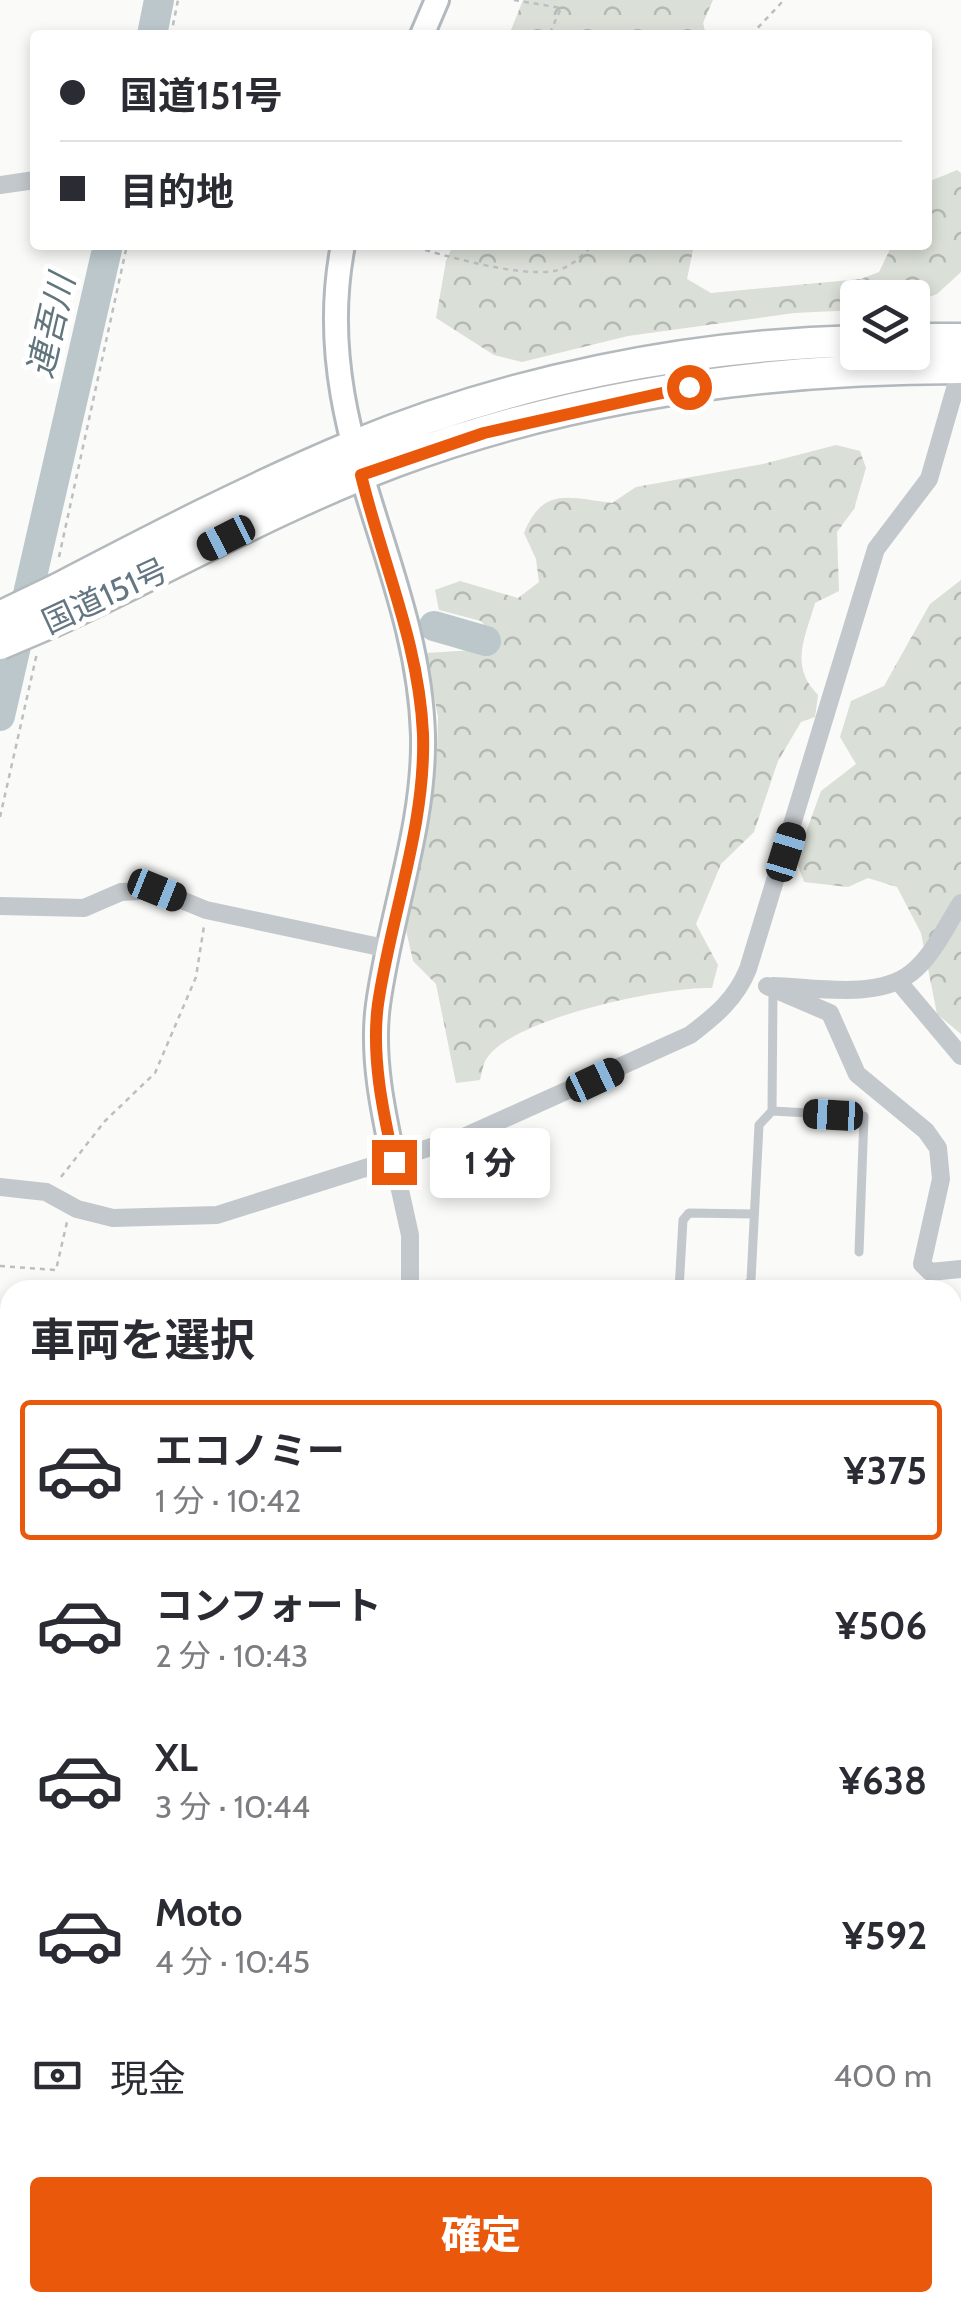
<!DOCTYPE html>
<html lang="ja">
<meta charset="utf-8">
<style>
body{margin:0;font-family:Cabin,"Noto Sans JP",sans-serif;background:#f7f7f7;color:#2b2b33;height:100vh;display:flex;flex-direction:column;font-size:38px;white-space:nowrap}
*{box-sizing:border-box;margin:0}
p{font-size:32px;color:#7c7c81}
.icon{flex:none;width:55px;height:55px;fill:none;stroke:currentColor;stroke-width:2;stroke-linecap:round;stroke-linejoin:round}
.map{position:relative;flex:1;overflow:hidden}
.side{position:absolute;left:0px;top:1280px;width:962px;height:1032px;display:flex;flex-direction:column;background:#fff;border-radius:30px 30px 0 0;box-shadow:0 5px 15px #0003}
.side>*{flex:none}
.top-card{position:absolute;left:30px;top:30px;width:902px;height:220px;border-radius:10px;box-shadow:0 5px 15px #0003;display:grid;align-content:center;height:220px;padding:0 30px;background:#fff}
.buttons{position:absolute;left:840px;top:280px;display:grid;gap:20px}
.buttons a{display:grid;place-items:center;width:90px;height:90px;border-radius:10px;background:#fff;box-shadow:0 5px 15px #0003;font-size:50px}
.end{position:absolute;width:45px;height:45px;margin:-22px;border:12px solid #ea580c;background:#fff;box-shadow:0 0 0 5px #fff}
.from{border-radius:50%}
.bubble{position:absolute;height:70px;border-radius:10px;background:#fff;box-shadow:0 5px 15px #0003;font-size:32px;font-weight:800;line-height:70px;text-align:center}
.car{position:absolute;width:30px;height:60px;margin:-30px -15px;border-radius:12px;box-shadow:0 0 8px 2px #0007;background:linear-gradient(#222 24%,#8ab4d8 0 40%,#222 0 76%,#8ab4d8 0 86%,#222 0)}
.top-card b{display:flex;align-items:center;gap:35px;height:95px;font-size:38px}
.top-card b+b{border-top:2px solid #e1e1e2}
.top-card i{width:25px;height:25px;background:#2b2b33}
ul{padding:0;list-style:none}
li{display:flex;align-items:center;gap:30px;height:140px;margin:0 20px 15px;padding:0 10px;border:5px solid transparent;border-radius:10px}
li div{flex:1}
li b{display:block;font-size:38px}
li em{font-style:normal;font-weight:800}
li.on{border-color:#ea580c}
li>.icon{width:90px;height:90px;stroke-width:1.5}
h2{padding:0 30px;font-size:45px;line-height:120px}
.pay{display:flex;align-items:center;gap:25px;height:110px;padding:0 30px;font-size:38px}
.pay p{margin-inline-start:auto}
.button{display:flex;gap:20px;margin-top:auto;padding:20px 30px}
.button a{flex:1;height:115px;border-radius:10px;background:#ea580c;color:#fff;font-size:40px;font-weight:800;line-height:115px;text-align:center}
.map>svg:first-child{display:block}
</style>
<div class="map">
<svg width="961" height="2311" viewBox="0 0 961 2311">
<defs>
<pattern id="forest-crowns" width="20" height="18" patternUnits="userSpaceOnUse" patternTransform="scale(2.5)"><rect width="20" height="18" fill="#dadfd7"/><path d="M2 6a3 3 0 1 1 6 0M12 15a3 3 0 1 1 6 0" fill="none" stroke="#b4b9b4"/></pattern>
</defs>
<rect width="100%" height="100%" fill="#fafaf8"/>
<path fill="url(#forest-crowns)" d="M523,0H713L703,23L706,35H509Z
M957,170L961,173V272L937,294L913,303L912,298H858L857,310L794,313L628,336L522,362L494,355L436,318L446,261L453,245H694L687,279L711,293L861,279L879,272L892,245H928V182Z
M836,445L860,451L866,468L854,509L837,532L839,591L815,603C805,638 789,666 818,695L815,717L801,722L778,761L754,832L721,864L696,924L718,965L712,988C665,986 513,1018 487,1058C483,1063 482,1073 480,1080L456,1083L436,984L413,961L406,930L437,754L438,717L426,653L475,650L494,638L481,621L439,610L435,590L460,581L518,598L539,582L536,559L524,533C543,486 569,498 612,503L636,487L763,464Z
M961,580V1034L937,1014L921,933L897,887L868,878L848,887L804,882L796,860L821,791L856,764L840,737L851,701L884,686L930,604Z
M961,1376V1464L959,1455L953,1454L952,1378Z"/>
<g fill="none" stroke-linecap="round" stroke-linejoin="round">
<path stroke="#bbc7cb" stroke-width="30" d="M152,35L159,0
M434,626L486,641
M0,716L108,245"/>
<defs>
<path id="secondary" d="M422,35L437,0
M343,245C307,429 418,563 423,735C425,826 390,915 378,1005C371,1056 383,1112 394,1163
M952,1360L961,1358
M0,1420L10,1418"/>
<path id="highway" d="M912,339H961
M58,589C154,539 252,488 353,446C510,381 688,345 858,341
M54,621C168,568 279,505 396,461C576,394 770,368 961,368"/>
</defs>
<use href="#secondary" stroke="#b3babf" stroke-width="28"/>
<use href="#highway" stroke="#b4b9bd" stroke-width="35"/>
<path stroke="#bbbfc2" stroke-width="2.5" stroke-dasharray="5 5" stroke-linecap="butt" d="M514,0L561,8L549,35
M171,35L178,0
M751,35L784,0
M406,245C445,255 514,277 554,271C571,268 581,256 593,245
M59,557L127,245
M0,817L37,653
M61,1177L105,1121L155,1073L196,977L204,926
M0,1266L56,1270L67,1222
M952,1860L961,1859
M0,2033L10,2031
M256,2302L258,2311"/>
<path stroke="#c3c8cc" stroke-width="9" d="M772,1111L864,1116L859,1252
M679,1290L683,1220L689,1213L754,1214
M743,1290L751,1280L759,1125L772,1111L773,992"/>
<path stroke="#c3c8cc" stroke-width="18" d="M0,185L35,180
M0,906L84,908L121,892L157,890L206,910L389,949
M898,981L961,1056
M767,986L830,1013L857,1074L926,1131L938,1148L941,1179L922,1264L930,1272L961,1269
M773,986C813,987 877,1000 911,973C933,956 946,926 961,903
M394,1163L410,1235V1290
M0,1187L46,1192L77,1209L113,1218L217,1215L466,1136L690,1035C715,1016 736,999 748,969L876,549L929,479L961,368
M0,1632L10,1641
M952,1741L961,1742
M542,2302L544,2311
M830,2302L832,2311"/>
<use href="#secondary" stroke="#fff" stroke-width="22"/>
<use href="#highway" stroke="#fff" stroke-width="30"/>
<path stroke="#a2aab0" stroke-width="5" stroke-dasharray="15 8" stroke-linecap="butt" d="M0,1313H10
M952,1314L961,1312"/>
<defs>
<path id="highway-bridge" d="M0,617L58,589
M0,644L54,621"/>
</defs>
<use href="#highway-bridge" stroke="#b4b9bd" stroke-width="35" stroke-linecap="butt"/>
<use href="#highway-bridge" stroke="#fff" stroke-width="30"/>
</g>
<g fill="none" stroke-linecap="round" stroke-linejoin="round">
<path stroke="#ea580c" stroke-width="12" d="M394,1162C383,1112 371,1056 378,1004C391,915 426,825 423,734C419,643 382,562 361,475L484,433L689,387"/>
</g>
<g text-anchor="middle" stroke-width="10" stroke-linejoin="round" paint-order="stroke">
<g font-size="32" fill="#657683" stroke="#fff">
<text transform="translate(105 596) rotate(-25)" y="11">国道151号</text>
</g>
<g font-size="35" font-style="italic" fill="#60757c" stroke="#fff">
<text transform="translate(51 326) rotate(-77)" y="12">連吾川</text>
</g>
</g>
</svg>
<div class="buttons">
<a><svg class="icon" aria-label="layers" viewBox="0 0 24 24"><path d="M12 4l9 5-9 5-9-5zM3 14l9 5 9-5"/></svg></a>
</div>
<i class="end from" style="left:689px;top:387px"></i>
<i class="end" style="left:394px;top:1162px"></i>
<div class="bubble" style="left:430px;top:1128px;width:120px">1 分</div>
<i class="car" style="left:226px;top:538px;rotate:243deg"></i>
<i class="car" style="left:786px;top:852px;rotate:17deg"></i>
<i class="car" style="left:157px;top:890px;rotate:112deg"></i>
<i class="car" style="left:595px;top:1080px;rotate:65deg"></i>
<i class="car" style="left:833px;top:1115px;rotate:273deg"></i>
<div class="top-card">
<b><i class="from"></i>国道151号</b>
<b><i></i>目的地</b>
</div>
<section class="side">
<h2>車両を選択</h2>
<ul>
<li class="on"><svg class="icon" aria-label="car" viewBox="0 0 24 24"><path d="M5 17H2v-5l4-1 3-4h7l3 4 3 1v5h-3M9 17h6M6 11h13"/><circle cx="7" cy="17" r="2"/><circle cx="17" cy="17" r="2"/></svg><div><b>エコノミー</b><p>1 分 · 10:42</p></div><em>¥375</em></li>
<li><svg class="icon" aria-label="car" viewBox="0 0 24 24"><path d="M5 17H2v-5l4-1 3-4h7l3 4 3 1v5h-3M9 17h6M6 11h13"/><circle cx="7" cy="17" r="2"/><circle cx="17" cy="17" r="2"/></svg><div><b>コンフォート</b><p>2 分 · 10:43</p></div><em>¥506</em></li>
<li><svg class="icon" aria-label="car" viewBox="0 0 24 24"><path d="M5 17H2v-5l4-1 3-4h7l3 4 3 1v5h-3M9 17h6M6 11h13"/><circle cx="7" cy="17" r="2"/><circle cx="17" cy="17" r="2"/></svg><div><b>XL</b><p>3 分 · 10:44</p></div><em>¥638</em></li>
<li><svg class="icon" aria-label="car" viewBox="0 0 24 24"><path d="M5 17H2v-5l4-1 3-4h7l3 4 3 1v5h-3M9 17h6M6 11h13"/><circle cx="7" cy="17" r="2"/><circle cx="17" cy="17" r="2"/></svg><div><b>Moto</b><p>4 分 · 10:45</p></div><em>¥592</em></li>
</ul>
<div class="pay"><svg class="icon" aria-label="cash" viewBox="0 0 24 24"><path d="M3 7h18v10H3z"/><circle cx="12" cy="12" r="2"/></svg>現金<p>400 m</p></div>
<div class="button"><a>確定</a></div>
</section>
</div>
